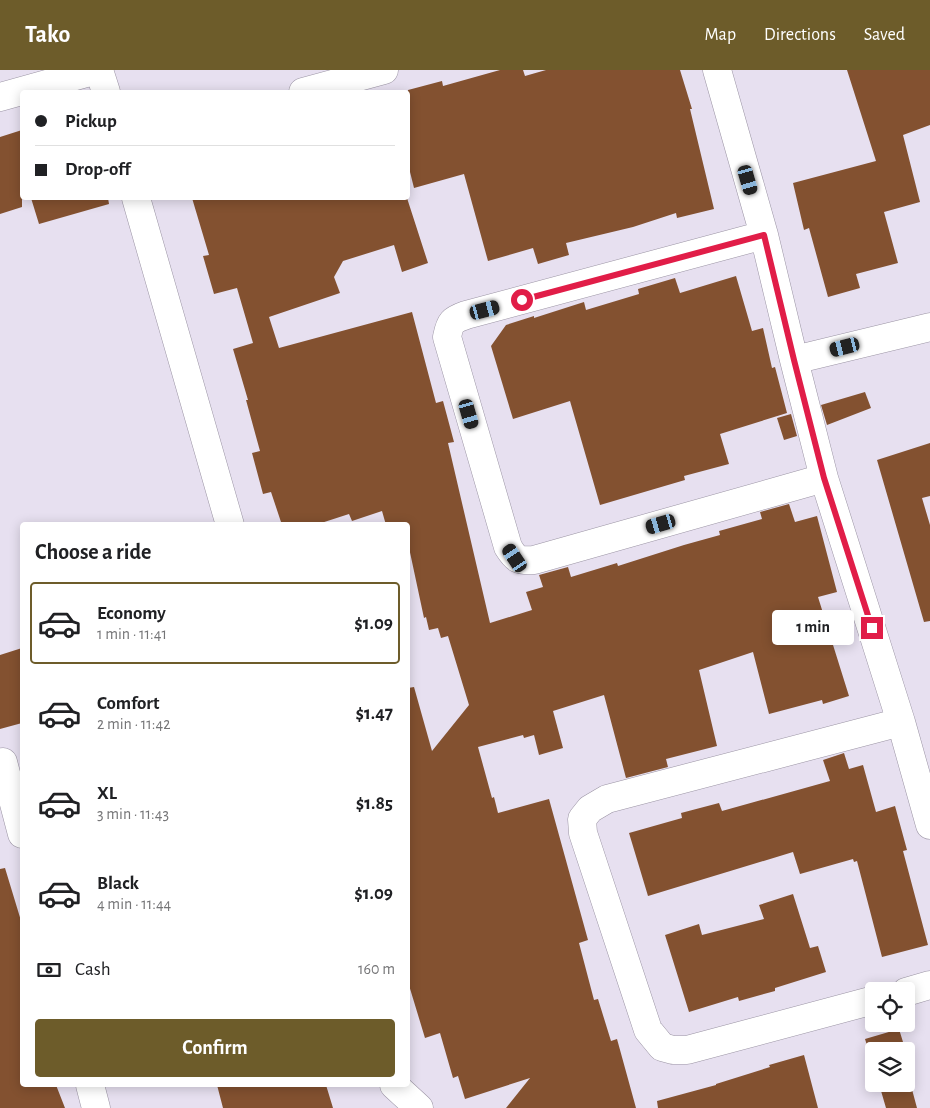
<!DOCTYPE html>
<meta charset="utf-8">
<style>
body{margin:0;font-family:"Alegreya Sans",sans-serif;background:#f2f2f2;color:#202124;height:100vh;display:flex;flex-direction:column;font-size:19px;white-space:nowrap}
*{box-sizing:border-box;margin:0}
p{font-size:16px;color:#757577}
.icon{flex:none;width:28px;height:28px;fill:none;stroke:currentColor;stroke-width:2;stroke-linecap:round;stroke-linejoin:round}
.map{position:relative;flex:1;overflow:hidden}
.details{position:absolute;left:20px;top:452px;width:390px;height:565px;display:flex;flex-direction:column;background:#fff;border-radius:5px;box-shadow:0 2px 12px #0003}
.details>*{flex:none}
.hud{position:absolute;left:20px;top:20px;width:390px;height:110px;border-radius:5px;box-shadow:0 2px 12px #0003;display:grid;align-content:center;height:110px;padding:0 15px;background:#fff}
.controls{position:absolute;left:865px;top:912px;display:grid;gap:10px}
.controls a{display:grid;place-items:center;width:50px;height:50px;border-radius:5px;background:#fff;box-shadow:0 2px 12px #0003;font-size:25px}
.end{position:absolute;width:22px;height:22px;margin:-11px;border:6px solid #e11d48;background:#fff;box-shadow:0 0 0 2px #fff}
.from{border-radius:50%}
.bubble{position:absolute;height:35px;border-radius:5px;background:#fff;box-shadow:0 2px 12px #0003;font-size:16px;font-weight:700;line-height:35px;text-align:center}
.car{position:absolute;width:15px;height:30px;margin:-15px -8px;border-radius:6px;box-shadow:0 0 4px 1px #0007;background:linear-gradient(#222 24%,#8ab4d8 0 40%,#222 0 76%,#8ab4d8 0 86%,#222 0)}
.hud b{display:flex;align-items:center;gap:18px;height:48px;font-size:19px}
.hud b+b{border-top:1px solid #e0e0e0}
.hud i{width:12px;height:12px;background:#202124}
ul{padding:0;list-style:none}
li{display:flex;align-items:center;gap:15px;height:82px;margin:0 10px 8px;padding:0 5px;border:2px solid transparent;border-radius:5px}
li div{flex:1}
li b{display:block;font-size:19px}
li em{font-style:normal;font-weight:700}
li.on{border-color:#6d5c2a}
li>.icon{width:45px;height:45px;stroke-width:1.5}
h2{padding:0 15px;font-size:22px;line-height:60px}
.pay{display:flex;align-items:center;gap:12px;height:55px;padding:0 15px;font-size:19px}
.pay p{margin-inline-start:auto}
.cta{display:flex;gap:10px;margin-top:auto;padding:10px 15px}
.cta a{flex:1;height:58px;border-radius:5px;background:#6d5c2a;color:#fff;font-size:20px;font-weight:700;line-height:58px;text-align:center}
header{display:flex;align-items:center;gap:30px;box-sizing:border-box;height:70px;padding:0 25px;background:#6d5c2a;color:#fff}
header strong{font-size:24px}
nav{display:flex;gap:28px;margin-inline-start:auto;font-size:18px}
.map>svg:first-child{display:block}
</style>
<header>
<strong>Tako</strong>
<nav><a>Map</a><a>Directions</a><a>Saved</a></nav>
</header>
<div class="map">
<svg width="930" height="1038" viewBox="0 0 930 1038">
<rect width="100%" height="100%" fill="#e7e0f0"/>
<path fill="#835130" d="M500,0H523L525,6L546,0H680L692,39H690L714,139L677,148L676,143L633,157L566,173L569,185L538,194L533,178L488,191L464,104L414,118L408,94V20L442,11L443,16Z
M847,0H930V55L903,65L920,132L884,142L898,193L856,204L860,218L828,227L809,158L804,160L793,113L876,91Z
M22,60V137L0,144V67Z
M31,128H108L109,134L39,154Z
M192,128H407L428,193L402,202L394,175L343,191L334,207L340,223L269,247L279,278L412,242L436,333L443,331L454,372L448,373L490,553L532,540L526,522L543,517L539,505L568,497L571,507L617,493L618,496L684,475L720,465L719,461L762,449L760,442L789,434L795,452L817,446L837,522L818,527L849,626L823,634L822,630L769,644L753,582L699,600L717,676L666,689L668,697L626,708L604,625L553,641L563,678L539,685L534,665L524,668L523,665L478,677L492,728L494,727L498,743L549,729L588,870L579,873L594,930L598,929L611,971L617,969L636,1038H506L530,1008L465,1029L458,1006L453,1008L440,963L425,968L408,912V618L414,617L432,681L469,635L448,566L441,568L438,558L429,560L426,547L424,548L408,473V455H386L382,441L352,451L349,444L315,455H282L271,422L263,424L252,383L260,381L246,330H248L233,279L253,273L237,218L214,224L203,186L209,185Z
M736,206L752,261L763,258L772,298L775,297L787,343L720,364L729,394L684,406L685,410L600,435L570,331L513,349L491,276L506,255L534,246V248L584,232L586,240L639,224L638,219L675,208L680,223Z
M865,322L871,338L827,355L821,335Z
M791,344L797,366L784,370L777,348Z
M930,373V426L922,428L930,455V551L924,552L877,390Z
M22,578V653L0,659V585Z
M844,683L849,699L863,695L876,742L895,736L907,780L903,781L928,875L882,887L857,791L854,792L853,789L800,804L793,782L648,826L629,763L682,748L681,743L719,733L722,741L830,711L823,690Z
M5,798L22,854V1015H56L65,1038H0V799Z
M793,824L810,878L818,876L826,902L775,918V921L739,931L738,927L689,942L665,865L699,854L702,865L764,849L759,835Z
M899,959L915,1011L910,1012L917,1038H886L879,1014H906V981H874V997L865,969Z
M804,985L818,1038H658L657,1031L716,1015V1014L770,997L769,995Z
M217,1015H326L333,1038H223Z"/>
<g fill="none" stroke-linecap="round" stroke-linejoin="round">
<defs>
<path id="minor" d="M99,0L106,22
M717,0L764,165L794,290L824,408L901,652L930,755
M303,22L384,0
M0,27L97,0
M136,128L230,455
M764,165L466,245C452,250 450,252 447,267L508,477C516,490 519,491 534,490L824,408
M794,290L930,257
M3,692L22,764
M906,922L930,915
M874,930L687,980H673L662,977L648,960L583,763L582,749L590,739L607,729L901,652
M90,1015L96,1038
M394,1015L419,1038"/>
</defs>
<use href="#minor" stroke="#9b94a4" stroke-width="29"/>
<use href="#minor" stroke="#fff" stroke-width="28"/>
</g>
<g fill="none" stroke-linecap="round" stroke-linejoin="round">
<path stroke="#e11d48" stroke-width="6" d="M522,230L764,165L794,290L824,408L872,558"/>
</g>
</svg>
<div class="controls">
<a><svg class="icon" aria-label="locate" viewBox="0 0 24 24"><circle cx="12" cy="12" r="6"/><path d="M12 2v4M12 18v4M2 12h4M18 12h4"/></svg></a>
<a><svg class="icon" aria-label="layers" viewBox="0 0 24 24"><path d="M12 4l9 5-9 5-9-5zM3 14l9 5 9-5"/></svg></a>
</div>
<i class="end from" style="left:522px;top:230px"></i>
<i class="end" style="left:872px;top:558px"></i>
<div class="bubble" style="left:772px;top:540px;width:82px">1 min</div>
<i class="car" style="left:748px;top:110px;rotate:164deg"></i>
<i class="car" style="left:485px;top:240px;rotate:75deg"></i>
<i class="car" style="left:845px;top:277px;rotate:256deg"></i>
<i class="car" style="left:469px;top:344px;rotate:164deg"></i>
<i class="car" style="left:661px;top:454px;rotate:254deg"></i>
<i class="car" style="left:515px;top:488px;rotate:326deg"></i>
<div class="hud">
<b><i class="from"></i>Pickup</b>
<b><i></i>Drop-off</b>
</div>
<section class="details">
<h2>Choose a ride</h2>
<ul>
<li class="on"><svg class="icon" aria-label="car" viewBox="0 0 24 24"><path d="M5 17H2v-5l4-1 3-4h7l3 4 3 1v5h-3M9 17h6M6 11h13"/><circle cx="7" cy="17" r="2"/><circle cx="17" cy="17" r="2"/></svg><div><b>Economy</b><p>1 min · 11:41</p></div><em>$1.09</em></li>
<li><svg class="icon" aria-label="car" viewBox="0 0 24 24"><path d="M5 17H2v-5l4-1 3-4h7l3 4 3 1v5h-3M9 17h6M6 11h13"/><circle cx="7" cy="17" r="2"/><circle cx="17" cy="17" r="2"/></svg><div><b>Comfort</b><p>2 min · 11:42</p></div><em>$1.47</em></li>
<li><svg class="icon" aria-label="car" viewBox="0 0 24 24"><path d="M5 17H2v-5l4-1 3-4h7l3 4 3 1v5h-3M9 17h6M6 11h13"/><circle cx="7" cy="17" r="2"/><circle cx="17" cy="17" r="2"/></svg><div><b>XL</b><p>3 min · 11:43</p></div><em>$1.85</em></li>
<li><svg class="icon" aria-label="car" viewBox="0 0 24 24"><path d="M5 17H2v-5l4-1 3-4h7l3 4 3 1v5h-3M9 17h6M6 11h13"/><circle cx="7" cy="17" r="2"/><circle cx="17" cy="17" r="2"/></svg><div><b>Black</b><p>4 min · 11:44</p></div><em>$1.09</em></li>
</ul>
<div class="pay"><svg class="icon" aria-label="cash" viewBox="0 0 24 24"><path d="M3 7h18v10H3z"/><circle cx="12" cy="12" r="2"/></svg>Cash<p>160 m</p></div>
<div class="cta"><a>Confirm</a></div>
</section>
</div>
